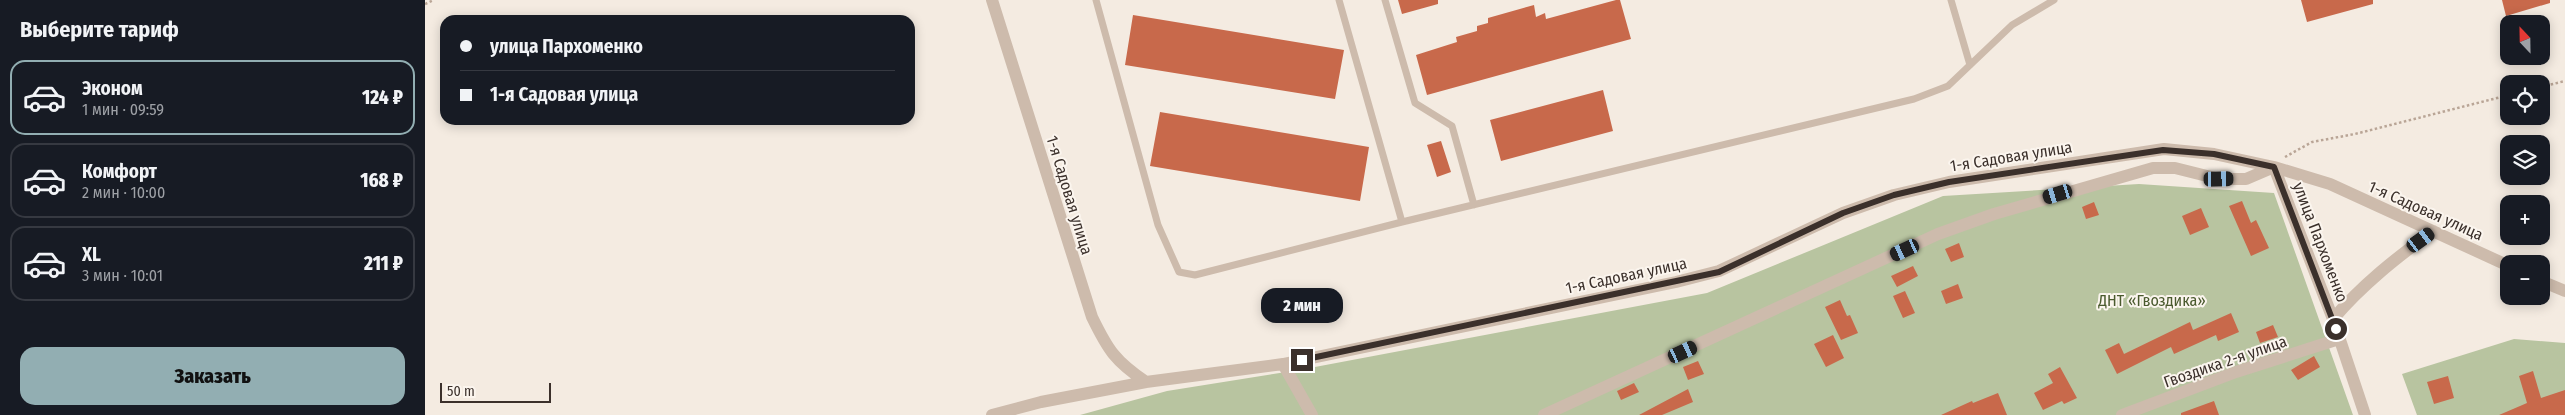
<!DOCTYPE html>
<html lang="ru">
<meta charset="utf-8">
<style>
body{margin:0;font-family:"Fira Sans Condensed",sans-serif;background:#242831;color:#f1f3f6;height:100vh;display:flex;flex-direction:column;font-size:19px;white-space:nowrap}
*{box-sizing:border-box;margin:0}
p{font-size:16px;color:#9ea1a6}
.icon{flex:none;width:28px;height:28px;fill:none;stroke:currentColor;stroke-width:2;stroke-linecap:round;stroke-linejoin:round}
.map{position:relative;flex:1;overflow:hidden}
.sheet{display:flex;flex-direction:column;background:#171b24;width:425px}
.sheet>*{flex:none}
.guide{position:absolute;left:15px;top:15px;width:475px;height:110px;border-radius:15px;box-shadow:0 2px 12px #0003;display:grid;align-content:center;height:110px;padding:0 20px;background:#171b24}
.needle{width:32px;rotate:338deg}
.fabs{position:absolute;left:2075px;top:15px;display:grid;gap:10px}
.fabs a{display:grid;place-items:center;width:50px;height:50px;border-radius:10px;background:#171b24;box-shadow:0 2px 12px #0003;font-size:25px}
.scale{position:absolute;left:15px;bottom:12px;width:111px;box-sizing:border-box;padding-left:5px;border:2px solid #3b302b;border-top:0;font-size:14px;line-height:18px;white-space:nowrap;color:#3b302b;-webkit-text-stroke:4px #fbf5ee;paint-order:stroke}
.end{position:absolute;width:22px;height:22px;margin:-11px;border:6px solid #3b302b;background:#fff;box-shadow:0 0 0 2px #fff}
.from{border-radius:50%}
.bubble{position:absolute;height:35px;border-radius:15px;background:#171b24;box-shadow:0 2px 12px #0003;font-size:16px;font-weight:800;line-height:35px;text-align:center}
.car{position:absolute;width:15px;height:30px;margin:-15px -8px;border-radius:6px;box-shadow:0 0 4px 1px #0007;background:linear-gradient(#222 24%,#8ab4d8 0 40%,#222 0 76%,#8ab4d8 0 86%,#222 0)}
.guide b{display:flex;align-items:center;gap:18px;height:48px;font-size:19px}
.guide b+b{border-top:1px solid #363941}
.guide i{width:12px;height:12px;background:#f1f3f6}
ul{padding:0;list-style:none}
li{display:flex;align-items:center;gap:15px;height:75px;margin:0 10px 8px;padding:0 10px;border:2px solid #363941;border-radius:15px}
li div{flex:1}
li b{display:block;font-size:19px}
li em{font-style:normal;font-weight:800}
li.current{border-color:#92aeb2}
li>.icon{width:45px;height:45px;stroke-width:1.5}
h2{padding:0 20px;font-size:22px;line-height:60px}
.primary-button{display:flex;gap:10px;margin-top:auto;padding:10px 20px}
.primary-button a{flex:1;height:58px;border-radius:15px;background:#92aeb2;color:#111;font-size:20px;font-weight:800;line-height:58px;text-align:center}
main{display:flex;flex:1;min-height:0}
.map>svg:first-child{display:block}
</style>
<main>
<section class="sheet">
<h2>Выберите тариф</h2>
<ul>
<li class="current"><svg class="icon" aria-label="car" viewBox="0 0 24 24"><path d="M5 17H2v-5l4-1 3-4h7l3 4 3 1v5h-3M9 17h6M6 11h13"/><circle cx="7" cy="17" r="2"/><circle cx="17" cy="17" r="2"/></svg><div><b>Эконом</b><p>1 мин · 09:59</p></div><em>124 ₽</em></li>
<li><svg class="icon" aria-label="car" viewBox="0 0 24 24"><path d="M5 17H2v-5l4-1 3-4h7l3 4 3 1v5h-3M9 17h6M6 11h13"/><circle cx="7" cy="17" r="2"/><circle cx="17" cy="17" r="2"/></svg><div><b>Комфорт</b><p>2 мин · 10:00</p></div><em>168 ₽</em></li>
<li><svg class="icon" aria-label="car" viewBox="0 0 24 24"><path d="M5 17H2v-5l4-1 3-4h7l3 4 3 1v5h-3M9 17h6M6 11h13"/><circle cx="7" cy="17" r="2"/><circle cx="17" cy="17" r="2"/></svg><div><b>XL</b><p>3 мин · 10:01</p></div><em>211 ₽</em></li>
</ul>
<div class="primary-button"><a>Заказать</a></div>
</section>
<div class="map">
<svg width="2140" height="415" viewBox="0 0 2140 415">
<rect width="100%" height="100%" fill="#f4ebe1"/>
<path fill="#b8c4a0" d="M1714,184L1849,193L1928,415H655L742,391L874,370L1282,293L1518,196Z
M2089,339L2140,343V415H1992L1977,374Z"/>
<path fill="#c8694b" d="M973,0H1013V4L977,14Z
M1191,0H1195L1206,39L1002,95L991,55L1032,42L1031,37L1052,31V26L1063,23V18L1109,5L1111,17L1120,13L1121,19Z
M1876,0H1948V4L1882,22Z
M2077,0H2125V3L2081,16Z
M708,15L919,50L910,99L700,65Z
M1178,90L1188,131L1076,161L1065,120Z
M735,112L944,147L935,201L725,166Z
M1016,141L1026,172L1012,177L1002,145Z
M1817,201L1826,223L1831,220L1844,248L1826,256L1804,206Z
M1669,202L1674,215L1661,219L1657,207Z
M1776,208L1784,227L1765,235L1757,216Z
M1534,243L1539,257L1526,262L1520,249Z
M1488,266L1493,276L1472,287L1466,276Z
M1533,284L1538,298L1521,304L1516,291Z
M1480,291L1490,313L1478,318L1468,296Z
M1415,300L1422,316L1425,315L1433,333L1416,340L1400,307Z
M1806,313L1814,332L1793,341L1791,335L1749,354L1746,347L1692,374L1680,350L1694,343L1699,354L1765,322L1768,330Z
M1848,325L1853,337L1835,343L1831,332Z
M1408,335L1419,358L1401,367L1389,344Z
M1889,356L1895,367L1873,380L1866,370Z
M1273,361L1279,374L1263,380L1258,367Z
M1635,367L1652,398L1639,404L1637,401L1618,410L1609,393L1628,383L1623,374Z
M2108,371L2116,398L2140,390V415H2074L2102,403L2094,376Z
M2023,376L2029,398L2009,404L2002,382Z
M1209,383L1214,392L1196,400L1192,391Z
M1263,389L1268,402L1237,415H1214Z
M1573,393L1582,415H1516L1547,401L1548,403Z
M1789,401L1794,415H1756V413Z"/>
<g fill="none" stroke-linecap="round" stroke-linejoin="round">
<path stroke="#b9a596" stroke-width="2.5" stroke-dasharray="2.5 2.5" stroke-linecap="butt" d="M0,4L9,0
M2116,87L2140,81
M1860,157L1887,142L1930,134L2084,95"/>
<path stroke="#cdbbac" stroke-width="7" d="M671,0L733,225L754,272L770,275L977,222L1489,99L1523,86L1587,25L1629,0
M914,0L977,222
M960,0L990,103L1027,126L1049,205
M1526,0L1545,65"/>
<path stroke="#cdbbac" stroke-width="12" d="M567,0L667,317C683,350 690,361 721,382L858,364L1251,282L1294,271L1418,213L1469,195L1524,182L1739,149L1789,154L1849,167L1905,184L2084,266
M2116,281L2140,291
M1908,319C1937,285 1971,258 2008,231
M858,364L887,415
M567,415L616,402L721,382
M1119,415L1513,234L1569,214L1728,168H1750L1794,179H1821L1849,167L1908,319L1940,415
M1697,415L1811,372L1914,339"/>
</g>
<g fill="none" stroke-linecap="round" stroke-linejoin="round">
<path stroke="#3b302b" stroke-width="6" d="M877,360L1294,272L1418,213L1469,195L1524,182L1738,150L1789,154L1849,167L1911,329"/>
</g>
<g text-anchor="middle" stroke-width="4" stroke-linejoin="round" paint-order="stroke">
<g font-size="16" fill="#3b302b" stroke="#fbf5ee">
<text transform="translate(1586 156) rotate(-9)" y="6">1-я Садовая улица</text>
<text transform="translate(645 195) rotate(73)" y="6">1-я Садовая улица</text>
<text transform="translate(2001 210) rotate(24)" y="6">1-я Садовая улица</text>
<text transform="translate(1896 242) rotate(69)" y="6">улица Пархоменко</text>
<text transform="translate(1201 275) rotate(-12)" y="6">1-я Садовая улица</text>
<text transform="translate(1800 361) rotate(-19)" y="6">Гвоздика 2-я улица</text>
</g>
<g font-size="16" fill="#4a5a2e" stroke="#fbf5ee">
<text x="1727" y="306">ДНТ «Гвоздика»</text>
</g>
</g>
</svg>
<div class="fabs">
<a><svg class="needle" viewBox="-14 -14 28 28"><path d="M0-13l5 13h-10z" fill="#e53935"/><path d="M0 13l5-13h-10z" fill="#9ea1a6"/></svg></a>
<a><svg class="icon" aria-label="locate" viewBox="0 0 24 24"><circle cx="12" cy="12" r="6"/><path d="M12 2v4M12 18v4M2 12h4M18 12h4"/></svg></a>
<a><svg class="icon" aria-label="layers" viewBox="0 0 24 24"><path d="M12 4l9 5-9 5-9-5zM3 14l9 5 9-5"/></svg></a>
<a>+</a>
<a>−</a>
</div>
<div class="scale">50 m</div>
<i class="end from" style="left:1911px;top:329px"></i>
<i class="end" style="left:877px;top:360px"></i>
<div class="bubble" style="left:836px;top:288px;width:82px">2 мин</div>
<i class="car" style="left:1794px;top:179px;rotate:89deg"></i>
<i class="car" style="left:1633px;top:194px;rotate:253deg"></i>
<i class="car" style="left:1996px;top:240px;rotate:54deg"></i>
<i class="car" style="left:1480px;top:250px;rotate:245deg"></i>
<i class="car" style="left:1258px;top:352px;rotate:65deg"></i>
<div class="guide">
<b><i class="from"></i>улица Пархоменко</b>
<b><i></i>1-я Садовая улица</b>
</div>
</div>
</main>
